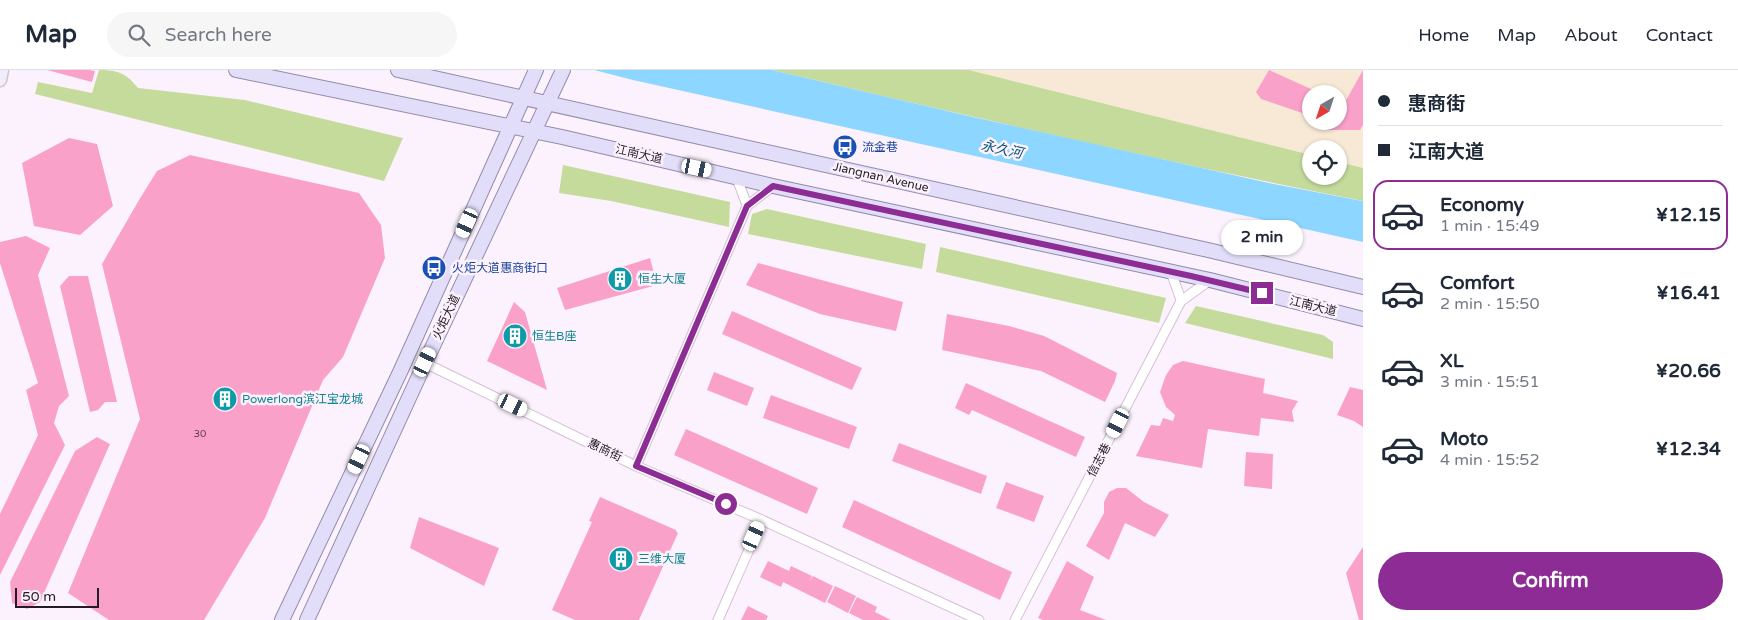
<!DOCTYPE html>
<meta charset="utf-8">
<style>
body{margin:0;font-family:"Varela Round","Noto Sans SC",sans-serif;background:#f6f6f7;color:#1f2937;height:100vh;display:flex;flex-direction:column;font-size:19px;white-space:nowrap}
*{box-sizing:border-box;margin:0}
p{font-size:16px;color:#747a83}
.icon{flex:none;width:28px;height:28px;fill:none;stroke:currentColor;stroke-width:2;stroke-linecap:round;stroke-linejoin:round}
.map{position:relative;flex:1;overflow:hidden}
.panel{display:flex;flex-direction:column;background:#fff;width:375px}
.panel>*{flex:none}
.top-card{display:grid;align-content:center;height:110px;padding:0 15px;background:#fff}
.needle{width:32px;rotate:219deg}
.fabs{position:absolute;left:1302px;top:15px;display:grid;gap:10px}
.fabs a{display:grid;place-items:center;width:45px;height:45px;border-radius:50%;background:#fff;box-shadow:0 1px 4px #0004;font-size:25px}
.scale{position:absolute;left:15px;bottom:12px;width:84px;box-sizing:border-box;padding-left:5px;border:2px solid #241c25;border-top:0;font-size:14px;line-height:18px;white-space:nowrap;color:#241c25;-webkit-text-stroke:4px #fcf2fd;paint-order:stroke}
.end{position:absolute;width:22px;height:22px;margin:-11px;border:6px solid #8d2c95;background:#fff;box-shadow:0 0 0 2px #fff}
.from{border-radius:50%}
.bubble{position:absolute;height:35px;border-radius:18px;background:#fff;box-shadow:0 1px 4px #0004;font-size:16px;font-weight:700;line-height:35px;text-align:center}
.car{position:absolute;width:15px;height:30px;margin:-15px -8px;border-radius:6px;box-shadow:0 0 4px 1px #0007;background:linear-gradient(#fff 24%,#345 0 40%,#fff 0 76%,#345 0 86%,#fff 0)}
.top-card b{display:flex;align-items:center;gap:18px;height:48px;font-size:19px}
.top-card b+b{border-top:1px solid #e0e1e3}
.top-card i{width:12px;height:12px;background:#1f2937}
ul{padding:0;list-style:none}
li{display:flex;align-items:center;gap:15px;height:70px;margin:0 10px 8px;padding:0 5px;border:2px solid transparent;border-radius:15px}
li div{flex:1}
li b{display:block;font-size:19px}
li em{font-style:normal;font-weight:700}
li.selected{border-color:#8d2c95}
li>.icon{width:45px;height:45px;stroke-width:1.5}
.action{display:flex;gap:10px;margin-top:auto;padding:10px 15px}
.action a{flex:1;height:58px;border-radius:30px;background:#8d2c95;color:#fff;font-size:20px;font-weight:700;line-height:58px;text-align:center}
header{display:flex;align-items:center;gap:30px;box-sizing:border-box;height:70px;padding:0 25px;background:#fff;border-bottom:1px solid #e0e1e3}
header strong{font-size:24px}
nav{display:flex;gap:28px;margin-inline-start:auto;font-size:18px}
.search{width:350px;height:45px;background:#f6f6f7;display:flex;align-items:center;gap:12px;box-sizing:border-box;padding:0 18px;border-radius:28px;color:#747a83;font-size:19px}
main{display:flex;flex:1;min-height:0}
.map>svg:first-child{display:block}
</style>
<header>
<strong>Map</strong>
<div class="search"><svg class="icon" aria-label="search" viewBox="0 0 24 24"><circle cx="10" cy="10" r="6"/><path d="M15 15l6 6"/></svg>Search here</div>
<nav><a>Home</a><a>Map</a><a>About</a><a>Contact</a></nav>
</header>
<main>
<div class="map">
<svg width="1363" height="550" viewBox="0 0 1363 550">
<rect width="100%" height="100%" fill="#fcf2fd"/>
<path fill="#f8e9d6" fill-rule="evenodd" d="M969,0H1363V98L1339,92V79H1311V85ZM1311,24H1339V51H1311Z"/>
<path fill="#c5db9c" d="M99,0C118,0 126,3 138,18L245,30L403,68L384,111L35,24L38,12L92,23Z
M772,0H969L1311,85V106H1339V92L1363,98V131C1165,92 968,46 772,0Z
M563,95L730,132L729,157L611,131L559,123Z
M767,139L926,174L922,199L748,164L752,144Z
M940,177L1166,228L1159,253L936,202Z
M1196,236L1323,265L1333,272V289L1185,253Z"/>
<path fill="#8dd6ff" d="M594,0H772L973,47L1269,113L1362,131H1363V172L633,10Z"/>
<path fill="#faa1ca" d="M47,0H89L95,1L92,12Z
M1269,0L1322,24H1311V46L1261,29L1256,22Z
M1363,0V55L1360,60H1328L1318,51H1339V31L1344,34Z
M69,68L97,74L113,136L80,165L34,156L22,93Z
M190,85L359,123L381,155L385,188L343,287L323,310L265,448L204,550H109L68,523L140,349L102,194L139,130L157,101Z
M26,166L50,178L38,205L69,326L59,336L54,353L65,375L0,505V444L38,365L26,320L38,313L0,193V172Z
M650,188L657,215L565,240L557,218Z
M758,193L903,232L896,261L820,244L746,215Z
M69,206H88L117,332H105L98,340L90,342L60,216Z
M514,232L525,242L547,320L487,291Z
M732,241L862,298L852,320L722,264Z
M947,244L1009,256L1044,266L1117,303L1115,311L1105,332L1041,301L942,280Z
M1183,291L1265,309L1263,323L1298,331L1292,341L1294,352L1261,348L1259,366L1208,359L1202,398L1136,386L1151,355L1160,356L1163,348L1173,351L1175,345L1166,337L1160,322L1166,305L1173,295Z
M714,302L754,318L747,336L707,320Z
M966,313L1085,367L1076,387L972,340L969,345L955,338Z
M1350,317L1363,320V357L1354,351L1337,345Z
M771,325L857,357L849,379L763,348Z
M686,359L818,418L807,444L674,385Z
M97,367L110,374L40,532L27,539L12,533L10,512L75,381Z
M899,373L987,406L981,424L892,391Z
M1246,382L1273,384L1272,419L1244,416Z
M1006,412L1044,426L1034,452L996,438Z
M1117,418H1126L1144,432L1169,445L1155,467L1125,453L1109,490L1086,476L1104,443V432L1109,422Z
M600,427L676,460V461L678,463L639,550H575L552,540L592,452L589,451Z
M854,430L1012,502L1000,530L842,457Z
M419,447L499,478L484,516L410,478Z
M1363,477V550H1359L1346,503Z
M768,491L789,501L791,496L812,506L810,511L813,506L833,516L825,533L783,512L781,517L760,507Z
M1067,491L1094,507L1080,540L1106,550H1043L1038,548Z
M835,516L856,526L848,543L827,532Z
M857,527L877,537L875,542L891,550H863L849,543Z
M748,536L768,546L766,550H741Z"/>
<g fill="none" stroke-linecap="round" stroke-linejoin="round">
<defs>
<path id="street" d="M736,106L747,135
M1171,202L1181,230
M425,293L636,396L762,450L979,550
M636,396L747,136L773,116
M718,550L762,450
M1015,550L1181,231L1210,210"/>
<path id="secondary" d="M0,10L2,0"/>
<path id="primary" d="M236,0L562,67L773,116L1210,210L1363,249
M398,0L1208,180L1363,217
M282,550L401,300L536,0
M307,550L425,293L563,0"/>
</defs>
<use href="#street" stroke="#d6bfd8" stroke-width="11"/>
<use href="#secondary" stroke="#d6bfd8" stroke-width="15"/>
<use href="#primary" stroke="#938bac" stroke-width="16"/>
<use href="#street" stroke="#fff" stroke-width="9"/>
<use href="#secondary" stroke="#f1eefc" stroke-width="12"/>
<use href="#primary" stroke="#e2ddf8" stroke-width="14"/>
</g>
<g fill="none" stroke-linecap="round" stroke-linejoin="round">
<path stroke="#8d2c95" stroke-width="6" d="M726,434L636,396L747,136L773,116L1191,206L1262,223"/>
</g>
<defs>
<symbol id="bus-disc" viewBox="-11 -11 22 22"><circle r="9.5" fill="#1a4fb4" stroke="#fcf2fd"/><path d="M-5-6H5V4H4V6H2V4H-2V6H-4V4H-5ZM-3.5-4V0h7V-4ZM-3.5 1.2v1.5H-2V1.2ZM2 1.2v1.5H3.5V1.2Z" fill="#fff"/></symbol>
<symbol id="building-disc" viewBox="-11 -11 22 22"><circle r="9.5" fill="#0f9aa8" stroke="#fcf2fd"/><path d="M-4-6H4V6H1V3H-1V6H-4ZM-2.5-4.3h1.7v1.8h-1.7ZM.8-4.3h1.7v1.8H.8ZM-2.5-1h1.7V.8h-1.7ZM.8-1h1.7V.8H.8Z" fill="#fff"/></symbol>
</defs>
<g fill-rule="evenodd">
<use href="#bus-disc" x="831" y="63" width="28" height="28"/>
<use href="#bus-disc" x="420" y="184" width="28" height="28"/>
<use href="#building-disc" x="606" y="195" width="28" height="28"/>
<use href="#building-disc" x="501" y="252" width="28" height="28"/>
<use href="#building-disc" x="211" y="315" width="28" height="28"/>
<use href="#building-disc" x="607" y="475" width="28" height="28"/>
</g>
<g text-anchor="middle" stroke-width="5" stroke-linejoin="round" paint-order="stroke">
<g font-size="10" fill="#5a3d4e">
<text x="200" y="367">30</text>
</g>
<g font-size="12" fill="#164399" stroke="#fcf2fd" text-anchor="start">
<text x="862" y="81">流金巷</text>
<text x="452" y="202">火炬大道惠商街口</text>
</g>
<g font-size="12" fill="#241c25" stroke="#fcf2fd">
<text transform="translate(639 84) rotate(13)" y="4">江南大道</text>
<text transform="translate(881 107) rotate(13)" y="4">Jiangnan Avenue</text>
<text transform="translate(1313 236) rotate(14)" y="4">江南大道</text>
<text transform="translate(446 247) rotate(-65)" y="4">火炬大道</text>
<text transform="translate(605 380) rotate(26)" y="4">惠商街</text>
<text transform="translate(1099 390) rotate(-62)" y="4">信志巷</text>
</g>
<g font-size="12" fill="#0d838f" stroke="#fcf2fd" text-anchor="start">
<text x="638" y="213">恒生大厦</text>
<text x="532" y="270">恒生B座</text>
<text x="242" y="333">Powerlong滨江宝龙城</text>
<text x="638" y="493">三维大厦</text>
</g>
<g font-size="14" font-style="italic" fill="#055678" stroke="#fcf2fd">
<text transform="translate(1002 79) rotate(12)" y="5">永久河</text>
</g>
</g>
</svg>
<div class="fabs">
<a><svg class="needle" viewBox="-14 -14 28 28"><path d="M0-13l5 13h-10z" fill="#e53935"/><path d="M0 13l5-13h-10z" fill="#747a83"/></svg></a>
<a><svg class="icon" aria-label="locate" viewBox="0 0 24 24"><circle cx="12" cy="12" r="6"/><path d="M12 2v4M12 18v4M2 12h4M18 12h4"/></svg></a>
</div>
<div class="scale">50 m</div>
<i class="end from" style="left:726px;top:434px"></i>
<i class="end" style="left:1262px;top:223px"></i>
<div class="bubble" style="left:1221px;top:150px;width:82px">2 min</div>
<i class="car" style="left:697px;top:98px;rotate:102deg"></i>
<i class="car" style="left:467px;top:153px;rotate:204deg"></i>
<i class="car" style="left:425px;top:292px;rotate:25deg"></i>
<i class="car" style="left:513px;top:335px;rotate:116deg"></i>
<i class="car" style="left:1118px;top:353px;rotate:207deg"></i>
<i class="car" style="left:359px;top:389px;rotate:205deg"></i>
<i class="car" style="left:754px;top:466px;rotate:24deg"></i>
</div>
<section class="panel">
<div class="top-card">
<b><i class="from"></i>惠商街</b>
<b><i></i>江南大道</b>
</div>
<ul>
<li class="selected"><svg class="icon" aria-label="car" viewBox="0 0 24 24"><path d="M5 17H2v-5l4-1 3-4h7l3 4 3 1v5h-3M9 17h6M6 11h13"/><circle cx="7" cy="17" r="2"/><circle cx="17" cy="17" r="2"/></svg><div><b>Economy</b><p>1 min · 15:49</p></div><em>¥12.15</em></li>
<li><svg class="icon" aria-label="car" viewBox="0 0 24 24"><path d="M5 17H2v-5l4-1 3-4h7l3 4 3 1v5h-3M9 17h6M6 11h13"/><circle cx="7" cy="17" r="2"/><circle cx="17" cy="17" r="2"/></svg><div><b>Comfort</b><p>2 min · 15:50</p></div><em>¥16.41</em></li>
<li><svg class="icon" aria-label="car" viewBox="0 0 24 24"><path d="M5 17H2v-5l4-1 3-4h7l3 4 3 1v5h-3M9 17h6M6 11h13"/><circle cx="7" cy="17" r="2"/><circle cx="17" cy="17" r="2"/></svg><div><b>XL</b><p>3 min · 15:51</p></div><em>¥20.66</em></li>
<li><svg class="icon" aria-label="car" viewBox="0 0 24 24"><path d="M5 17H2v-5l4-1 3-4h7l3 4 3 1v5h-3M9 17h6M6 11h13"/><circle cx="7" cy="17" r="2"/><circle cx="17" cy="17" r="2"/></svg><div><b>Moto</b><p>4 min · 15:52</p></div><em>¥12.34</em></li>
</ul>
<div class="action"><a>Confirm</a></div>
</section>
</main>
